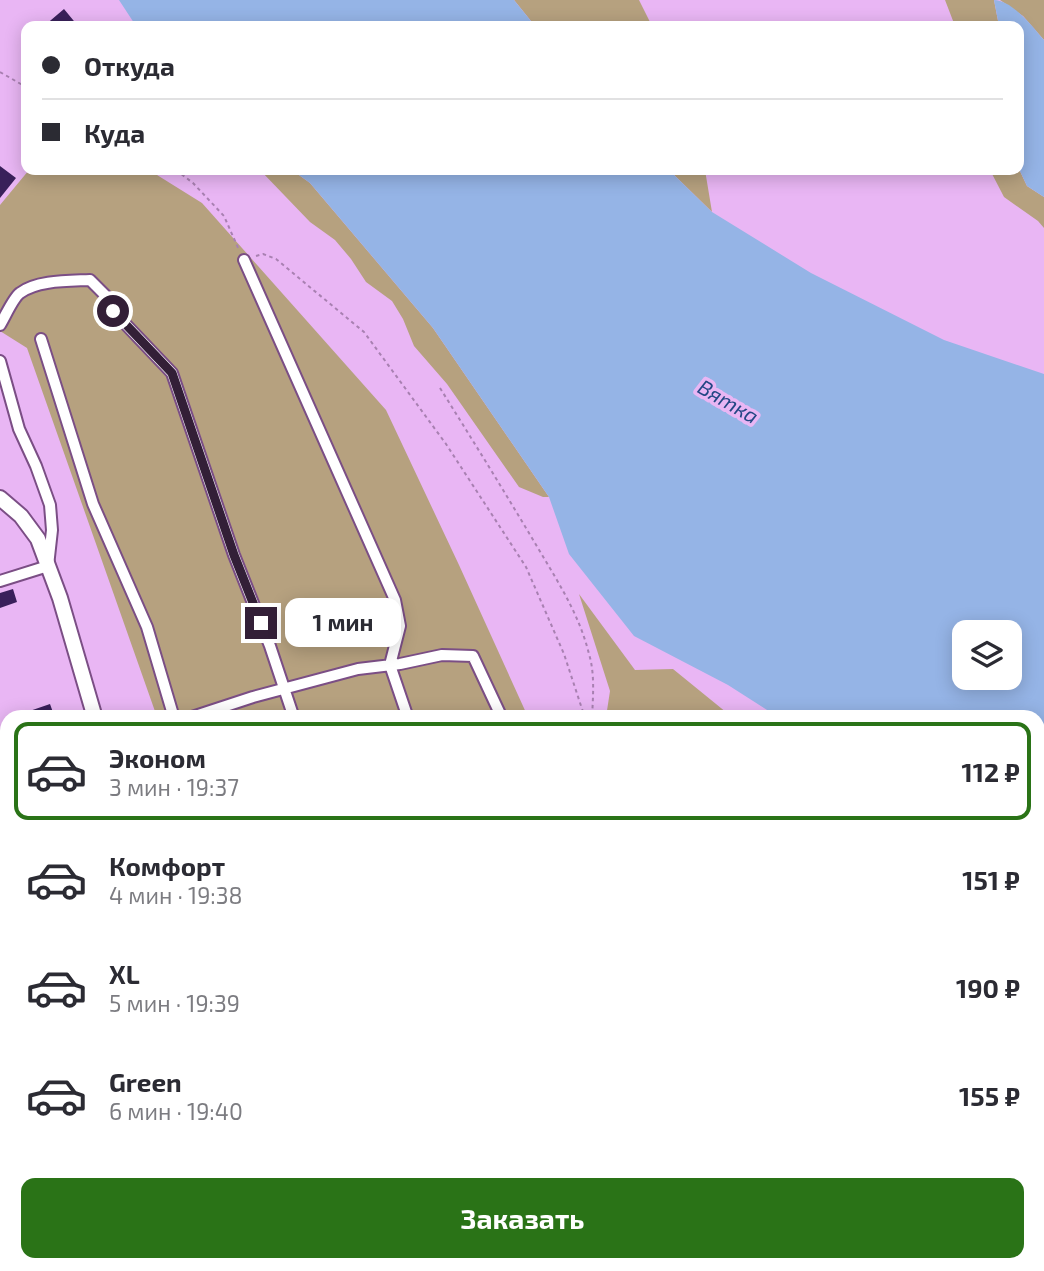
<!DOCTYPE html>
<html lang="ru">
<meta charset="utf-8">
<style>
body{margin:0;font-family:"Exo 2",sans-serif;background:#f7f7f7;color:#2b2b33;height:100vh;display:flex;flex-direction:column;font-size:26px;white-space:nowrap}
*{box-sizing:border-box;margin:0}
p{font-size:23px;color:#7c7c81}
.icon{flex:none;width:38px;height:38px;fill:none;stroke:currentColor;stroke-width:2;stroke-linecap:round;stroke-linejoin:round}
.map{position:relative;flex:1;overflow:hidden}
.side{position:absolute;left:0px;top:710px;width:1045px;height:562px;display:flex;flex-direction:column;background:#fff;border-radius:21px 21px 0 0;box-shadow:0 4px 18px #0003}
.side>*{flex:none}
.top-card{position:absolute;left:21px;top:21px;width:1003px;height:154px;border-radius:14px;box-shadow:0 4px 18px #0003;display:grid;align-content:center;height:154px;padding:0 21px;background:#fff}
.fabs{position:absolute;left:952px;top:620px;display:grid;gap:14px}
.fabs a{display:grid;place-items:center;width:70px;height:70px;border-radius:14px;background:#fff;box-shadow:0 4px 18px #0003;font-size:35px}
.end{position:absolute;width:32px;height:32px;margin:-16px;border:9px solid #331f37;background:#fff;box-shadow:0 0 0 4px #fff}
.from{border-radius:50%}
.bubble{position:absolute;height:49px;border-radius:14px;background:#fff;box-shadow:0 4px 18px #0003;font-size:23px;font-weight:700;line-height:49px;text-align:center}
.top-card b{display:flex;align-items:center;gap:24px;height:66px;font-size:26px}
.top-card b+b{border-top:2px solid #e1e1e2}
.top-card i{width:18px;height:18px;background:#2b2b33}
ul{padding:12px 0 0;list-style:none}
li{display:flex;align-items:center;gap:21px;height:98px;margin:0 14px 10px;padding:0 7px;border:4px solid transparent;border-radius:14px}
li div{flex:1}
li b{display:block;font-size:26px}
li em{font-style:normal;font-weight:700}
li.current{border-color:#2a7317}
li>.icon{width:63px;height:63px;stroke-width:1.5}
.action{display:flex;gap:14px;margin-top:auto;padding:14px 21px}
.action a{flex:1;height:80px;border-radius:14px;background:#2a7317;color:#fff;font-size:28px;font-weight:700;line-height:80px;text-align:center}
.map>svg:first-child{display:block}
</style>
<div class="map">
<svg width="1044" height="1271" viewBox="0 0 1044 1271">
<rect width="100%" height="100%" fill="#e9b6f4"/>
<path fill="#b6a17f" d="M514,0H639L652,26H535Z
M945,0H994L999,26H955Z
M1000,0H1044V40L1023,16Z
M1019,169L1027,186L1044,197V228L1038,221L1004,197L990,170Z
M29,170H149L202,203L386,410L459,565L528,717H157L27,348L0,331V205Z
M260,170H292L310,183L433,328L549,497H543L519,487L447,384L414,346L403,319L392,301L366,282L351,259L335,240L310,222Z
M669,170H705L712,212Z
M579,594L635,670L673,669L732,717H606L610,691Z
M1038,823L1044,824V1132L1038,1135Z
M1038,1244H1044V1271H922L925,1265H1038Z
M350,1265H698L699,1271H352Z"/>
<path fill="#95b4e6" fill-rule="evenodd" d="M119,0H514L535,26H136Z
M994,0C1012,0 1033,27 1044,40V197L1027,186L1019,169L1018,26H999Z
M292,170H669L712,212L811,273L944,340L1044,374V803H1038V718L778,717L728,685L634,636L569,554L549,497L433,328L310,183ZM964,632H1010V677H964Z"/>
<path fill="#39205a" d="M64,9L78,26H44Z
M0,166L16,178L0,198Z
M13,589L17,602L0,608V593Z
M50,704L55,718H15V716Z"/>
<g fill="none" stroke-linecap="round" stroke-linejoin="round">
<defs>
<path id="minor" d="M244,260L395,600L400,626L390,665L408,718
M0,325C5,317 13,298 20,293C37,280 69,281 90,280L105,295L113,311L172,373L234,555L270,646L294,718
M41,339L93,504L147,627L174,718
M0,361L19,429L36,466L50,505L52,530L48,566L0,581
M189,718L253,697L358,669L400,664L442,655L473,656L502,718
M0,774L7,772
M0,929L7,925
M0,1069L7,1065
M359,1265L361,1271
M459,1265L460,1271
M572,1265L574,1271
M683,1265L685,1271
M13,1271L22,1265"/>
<path id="tertiary" d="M0,498L21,516L38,539L60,598L95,718
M294,1265L297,1271"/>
</defs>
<use href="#minor" stroke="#7b4e85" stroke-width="14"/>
<use href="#tertiary" stroke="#7b4e85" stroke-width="18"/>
<path stroke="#a880b1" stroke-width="2" stroke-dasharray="3.5 3.5" stroke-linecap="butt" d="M0,72L26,87
M176,170L193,183L224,216L239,250
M256,256L263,254L276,259L364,332L446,444L526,567L564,654L585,718
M440,388C472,439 504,491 535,543C556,579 579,613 589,654C595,674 593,696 592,718
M744,1265L745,1271"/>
<use href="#minor" stroke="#fff" stroke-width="10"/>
<use href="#tertiary" stroke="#fff" stroke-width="14"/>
</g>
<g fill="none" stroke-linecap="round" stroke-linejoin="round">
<path stroke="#331f37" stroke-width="9" d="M113,311L172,373L234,555L261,623"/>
</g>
<g text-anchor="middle" stroke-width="7" stroke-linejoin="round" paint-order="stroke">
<g font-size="21" font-style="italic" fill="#234784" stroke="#e9b6f4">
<text transform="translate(728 402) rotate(30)" y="7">Вятка</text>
</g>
</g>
</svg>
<div class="fabs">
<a><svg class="icon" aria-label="layers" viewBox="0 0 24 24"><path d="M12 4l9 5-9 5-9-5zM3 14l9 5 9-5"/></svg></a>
</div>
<i class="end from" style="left:113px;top:311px"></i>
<i class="end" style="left:261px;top:623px"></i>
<div class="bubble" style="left:285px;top:598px;width:116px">1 мин</div>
<div class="top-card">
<b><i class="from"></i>Откуда</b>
<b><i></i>Куда</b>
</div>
<section class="side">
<ul>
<li class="current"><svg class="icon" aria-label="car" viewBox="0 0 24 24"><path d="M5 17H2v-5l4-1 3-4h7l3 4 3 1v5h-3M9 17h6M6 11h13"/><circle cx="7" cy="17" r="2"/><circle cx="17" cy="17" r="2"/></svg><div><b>Эконом</b><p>3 мин · 19:37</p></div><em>112 ₽</em></li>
<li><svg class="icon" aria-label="car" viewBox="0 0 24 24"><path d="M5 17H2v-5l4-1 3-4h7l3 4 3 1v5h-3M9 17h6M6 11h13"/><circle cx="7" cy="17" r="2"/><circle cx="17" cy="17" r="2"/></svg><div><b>Комфорт</b><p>4 мин · 19:38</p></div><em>151 ₽</em></li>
<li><svg class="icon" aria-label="car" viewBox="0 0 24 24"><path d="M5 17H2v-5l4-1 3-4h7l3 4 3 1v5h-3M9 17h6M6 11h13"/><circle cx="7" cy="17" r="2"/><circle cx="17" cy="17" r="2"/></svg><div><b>XL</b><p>5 мин · 19:39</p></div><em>190 ₽</em></li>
<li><svg class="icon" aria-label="car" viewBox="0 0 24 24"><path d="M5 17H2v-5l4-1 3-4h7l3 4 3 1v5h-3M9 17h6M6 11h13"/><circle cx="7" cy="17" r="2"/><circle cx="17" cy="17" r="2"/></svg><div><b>Green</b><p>6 мин · 19:40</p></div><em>155 ₽</em></li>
</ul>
<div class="action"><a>Заказать</a></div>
</section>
</div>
